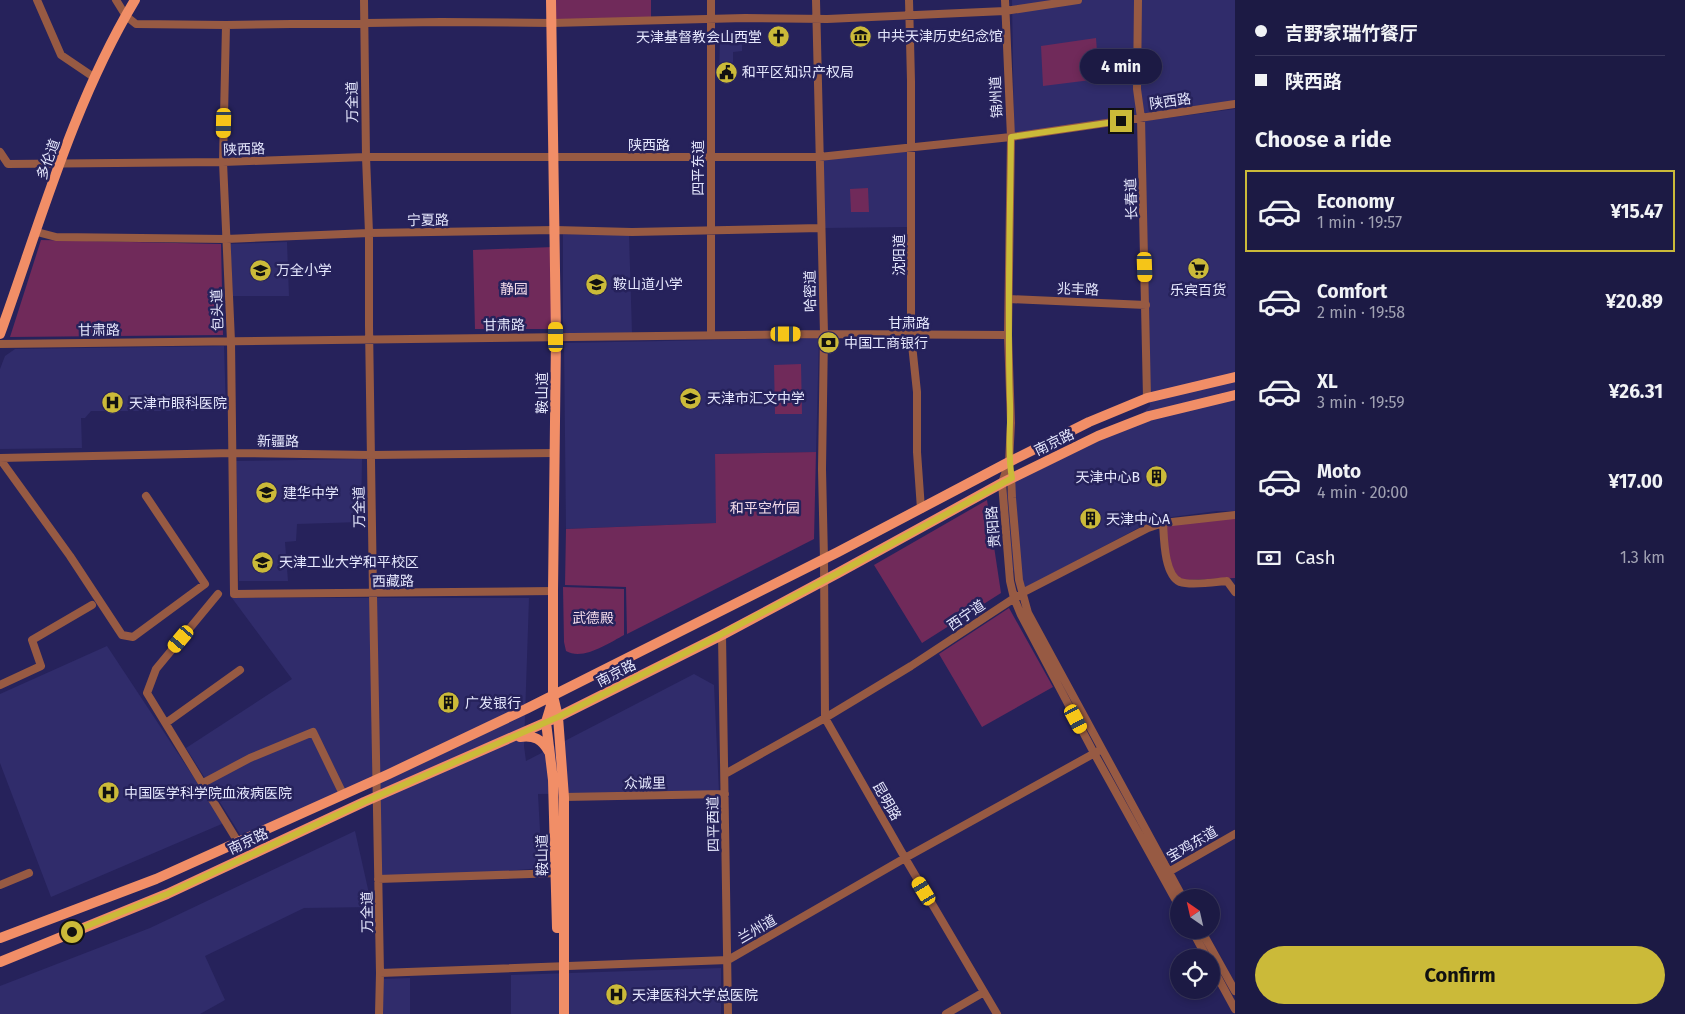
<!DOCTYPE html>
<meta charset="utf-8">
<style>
body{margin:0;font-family:"Fira Sans","Noto Sans SC",sans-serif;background:#29274f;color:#f1f3f6;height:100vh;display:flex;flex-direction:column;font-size:19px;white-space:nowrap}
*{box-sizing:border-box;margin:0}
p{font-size:16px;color:#a0a1b2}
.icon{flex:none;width:28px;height:28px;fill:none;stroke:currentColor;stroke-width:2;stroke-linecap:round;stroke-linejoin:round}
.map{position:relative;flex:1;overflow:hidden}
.sheet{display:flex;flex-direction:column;background:#1c1a44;width:450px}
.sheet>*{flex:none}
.top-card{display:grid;align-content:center;height:110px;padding:0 20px;background:#1c1a44}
.needle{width:32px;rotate:326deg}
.buttons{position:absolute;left:1170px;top:889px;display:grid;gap:10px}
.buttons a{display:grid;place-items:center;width:50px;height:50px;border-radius:50%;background:#1c1a44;box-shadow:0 2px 8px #0003,0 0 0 1px #3a385d;font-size:25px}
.end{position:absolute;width:22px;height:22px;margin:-11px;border:6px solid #cbba39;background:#111;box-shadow:0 0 0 2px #111}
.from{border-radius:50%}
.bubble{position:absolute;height:35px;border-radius:18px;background:#1c1a44;box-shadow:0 2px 8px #0003,0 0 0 1px #3a385d;font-size:16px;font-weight:700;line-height:35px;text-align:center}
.car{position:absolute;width:15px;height:30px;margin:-15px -8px;border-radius:6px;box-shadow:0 0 4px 1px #0007;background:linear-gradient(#f5c518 24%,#345 0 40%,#f5c518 0 76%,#345 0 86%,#f5c518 0)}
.top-card b{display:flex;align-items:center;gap:18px;height:48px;font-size:19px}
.top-card b+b{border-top:1px solid #3a385d}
.top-card i{width:12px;height:12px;background:#f1f3f6}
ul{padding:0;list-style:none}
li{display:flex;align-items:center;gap:15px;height:82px;margin:0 10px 8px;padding:0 10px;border:2px solid transparent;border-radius:0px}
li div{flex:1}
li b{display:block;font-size:19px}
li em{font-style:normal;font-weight:700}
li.current{border-color:#cbba39}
li>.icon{width:45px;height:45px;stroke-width:1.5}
h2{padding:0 20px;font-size:22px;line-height:60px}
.pay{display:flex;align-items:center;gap:12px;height:55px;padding:0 20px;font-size:19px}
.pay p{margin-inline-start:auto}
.primary-button{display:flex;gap:10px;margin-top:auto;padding:10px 20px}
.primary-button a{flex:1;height:58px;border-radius:30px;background:#cbba39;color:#111;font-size:20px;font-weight:700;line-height:58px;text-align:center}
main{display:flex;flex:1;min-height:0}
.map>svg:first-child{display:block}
</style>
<main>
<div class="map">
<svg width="1235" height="1014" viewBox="0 0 1235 1014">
<rect width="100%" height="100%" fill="#26225b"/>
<path fill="#302c6b" d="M1012,0H1235V101L1014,134Z
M720,31H742V51L733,52V80L719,81Z
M1235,109V511H1217L1164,518L1144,525L1025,588L1013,570L1006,496L1010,484L1130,426L1150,406L1149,303L1144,121Z
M907,151V227L824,228L821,160Z
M563,234L629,235L632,333H563Z
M287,242L289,296H233L230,244Z
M819,338L816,452L715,454L717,523L566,529L564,343Z
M224,346L226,411H91L85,418H81L82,448L0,449V369L5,356L15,349Z
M362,459L361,522L297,524L296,541L285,542L288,581H239L236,461Z
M232,598H529L524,746L526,761L694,674L714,685L719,792L538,794L542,868L381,881L380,774L241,836L186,748L292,679Z
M107,646L224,823L51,897L0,763V694Z
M355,831L372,907L304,908L205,956L225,1000L200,1014H0V986L150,928Z
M721,968V1014H511V975Z
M410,978V1014H383V979Z"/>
<path fill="#702a5a" d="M554,0H651V18L555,20Z
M1096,38L1099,79L1043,86L1041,46Z
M868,188L869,212H851L850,189Z
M41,240L221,244L223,335L10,337Z
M553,247V329H475L473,250Z
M801,364L802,414H775L774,365Z
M816,452L814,539L627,634L626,587L565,585L566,529L716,523L715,454Z
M987,500L1001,593L922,643L874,565Z
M1235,518V578L1181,580L1169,565L1165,525Z
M563,587L624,589V635C609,643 583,661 566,651L564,642Z
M1009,608L1053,687L982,727L939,654Z"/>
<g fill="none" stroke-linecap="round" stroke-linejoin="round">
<path stroke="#975a43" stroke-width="8" d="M37,0L61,55L95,78
M116,0L126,16L136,24L226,25L441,22L552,23L745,18L827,19L1005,11L1078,0
M364,0L366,157L369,233V326L373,594L380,973L379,1014
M711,0V335
M816,0L824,334L822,469L824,559L825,718L905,858L997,1014
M909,0L911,81V335L917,392V452L921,509
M1005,0L1011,137L1008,335L1011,423L1009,462L1002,483L1010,581L1014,598L1021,615L1094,753L1179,906
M1138,0L1137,89L1141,118L1147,398
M226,25L223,162L231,341L234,594L553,591
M0,152L8,164L223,162L366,157H819L1011,137L1235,104
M37,232L56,237L226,239L369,233L555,230L632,232L821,228
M1009,299L1146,305
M0,344L824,334L1008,335
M0,458L233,453L371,455L555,453
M0,459L70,556L122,635L133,637L205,584L146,496
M1011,474L1012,498L1019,580L1028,613L1183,898
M1163,523C1164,538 1164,575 1180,582C1191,586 1215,582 1227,581L1235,592
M218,594L156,669L147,693L238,842
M722,635L728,1014
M0,685L41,666L32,640L92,605
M166,723L240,670
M725,774L825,718L911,666L1022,593L1148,528L1163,523L1235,515
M203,783L250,758L313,732L343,794
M564,797L725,794
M1165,874L1235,834
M378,879L559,873
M0,885L29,873
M1192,930L1207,958
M1201,930L1235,991
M1211,965L1235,1009
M380,973L728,960L905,858L1102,749
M946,1014L984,992"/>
<path stroke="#f18e67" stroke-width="10" d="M551,0L556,337L553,591V696L558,717L564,797V1014
M0,334C40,223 74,101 135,0
M553,699L546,722L553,780L557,928
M520,737C534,735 542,739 549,752
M0,938L156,879L389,774L526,709L838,552L1009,462L1089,422L1147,398L1235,377
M0,962L167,894L364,802L558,717L722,635L838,573L1002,483L1098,436L1149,416L1235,395"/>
</g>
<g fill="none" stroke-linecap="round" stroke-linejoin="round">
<path stroke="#cbba39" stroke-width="6" d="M72,932L167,894L364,802L558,717L707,642L838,573L1012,478C1007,453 1011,428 1010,403C1007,314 1010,225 1011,137L1121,121"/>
</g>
<defs>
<symbol id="museum-disc" viewBox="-11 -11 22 22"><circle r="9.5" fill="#cbba39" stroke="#26225b"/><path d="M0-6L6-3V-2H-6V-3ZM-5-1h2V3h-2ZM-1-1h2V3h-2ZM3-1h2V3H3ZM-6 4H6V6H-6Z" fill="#111"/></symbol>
<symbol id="church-disc" viewBox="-11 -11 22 22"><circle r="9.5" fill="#cbba39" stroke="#26225b"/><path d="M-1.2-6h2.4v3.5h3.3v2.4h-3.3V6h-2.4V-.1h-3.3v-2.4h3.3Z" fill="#111"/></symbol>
<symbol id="civic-disc" viewBox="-11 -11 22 22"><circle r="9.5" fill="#cbba39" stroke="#26225b"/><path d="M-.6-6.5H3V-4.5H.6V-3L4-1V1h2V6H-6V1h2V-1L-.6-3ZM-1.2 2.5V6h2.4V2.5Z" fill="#111"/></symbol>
<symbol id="supermarket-disc" viewBox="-11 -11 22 22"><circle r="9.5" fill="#cbba39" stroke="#26225b"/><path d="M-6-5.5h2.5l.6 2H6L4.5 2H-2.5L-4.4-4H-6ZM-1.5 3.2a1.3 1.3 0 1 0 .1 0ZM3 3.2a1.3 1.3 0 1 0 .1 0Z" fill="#111"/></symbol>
<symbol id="school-disc" viewBox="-11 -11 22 22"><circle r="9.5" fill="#cbba39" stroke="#26225b"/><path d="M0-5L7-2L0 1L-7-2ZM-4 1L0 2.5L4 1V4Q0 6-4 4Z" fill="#111"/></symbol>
<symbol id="bank-disc" viewBox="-11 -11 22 22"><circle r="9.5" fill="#cbba39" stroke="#26225b"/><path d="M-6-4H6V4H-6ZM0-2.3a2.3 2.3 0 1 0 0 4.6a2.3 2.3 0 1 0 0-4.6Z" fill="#111"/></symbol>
<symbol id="hospital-disc" viewBox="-11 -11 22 22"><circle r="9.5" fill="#cbba39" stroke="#26225b"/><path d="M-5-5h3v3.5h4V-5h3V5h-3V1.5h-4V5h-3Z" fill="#111"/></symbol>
<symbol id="building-disc" viewBox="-11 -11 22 22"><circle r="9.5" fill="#cbba39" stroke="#26225b"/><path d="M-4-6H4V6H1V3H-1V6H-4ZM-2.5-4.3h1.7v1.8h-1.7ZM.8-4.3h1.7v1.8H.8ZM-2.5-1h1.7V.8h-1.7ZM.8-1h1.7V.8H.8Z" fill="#111"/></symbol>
<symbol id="university-disc" viewBox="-11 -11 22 22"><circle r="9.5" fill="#cbba39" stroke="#26225b"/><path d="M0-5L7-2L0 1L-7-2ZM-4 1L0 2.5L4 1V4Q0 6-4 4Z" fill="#111"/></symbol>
</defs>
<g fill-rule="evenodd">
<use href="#museum-disc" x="848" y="24" width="25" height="25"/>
<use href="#church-disc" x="766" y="24" width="25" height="25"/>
<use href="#civic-disc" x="714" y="60" width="25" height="25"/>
<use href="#supermarket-disc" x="1186" y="256" width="25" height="25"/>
<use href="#school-disc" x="248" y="258" width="25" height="25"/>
<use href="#school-disc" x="584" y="272" width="25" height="25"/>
<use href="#bank-disc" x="816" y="330" width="25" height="25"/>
<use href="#school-disc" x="678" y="386" width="25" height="25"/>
<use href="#hospital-disc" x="100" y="390" width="25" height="25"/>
<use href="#building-disc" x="1144" y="464" width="25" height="25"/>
<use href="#school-disc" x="254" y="480" width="25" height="25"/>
<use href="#building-disc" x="1078" y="506" width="25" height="25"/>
<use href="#university-disc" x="250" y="550" width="25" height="25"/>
<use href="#building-disc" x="436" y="690" width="25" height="25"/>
<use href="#hospital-disc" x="96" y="780" width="25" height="25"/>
<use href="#hospital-disc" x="604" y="982" width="25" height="25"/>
</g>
<g text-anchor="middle" stroke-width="5" stroke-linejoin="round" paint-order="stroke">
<g font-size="14" fill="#e5e7fd" stroke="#26225b" text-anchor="start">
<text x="877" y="41">中共天津历史纪念馆</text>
<text x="762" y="42" text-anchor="end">天津基督教会山西堂</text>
<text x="742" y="77">和平区知识产权局</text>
<text x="276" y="275">万全小学</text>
<text x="613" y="289">鞍山道小学</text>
<text x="1198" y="295" text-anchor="middle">乐宾百货</text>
<text x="844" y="348">中国工商银行</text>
<text x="707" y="403">天津市汇文中学</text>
<text x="129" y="408">天津市眼科医院</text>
<text x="1140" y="482" text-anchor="end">天津中心B</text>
<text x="283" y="498">建华中学</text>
<text x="1106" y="524">天津中心A</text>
<text x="279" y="567">天津工业大学和平校区</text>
<text x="465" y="708">广发银行</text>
<text x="124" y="798">中国医学科学院血液病医院</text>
<text x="632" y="1000">天津医科大学总医院</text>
</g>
<g font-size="14" fill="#e5e7fd" stroke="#26225b">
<text transform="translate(996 97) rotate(-93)" y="5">锦州道</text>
<text transform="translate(1170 101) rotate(-8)" y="5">陕西路</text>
<text transform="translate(352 102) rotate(-91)" y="5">万全道</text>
<text x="649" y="150">陕西路</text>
<text transform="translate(244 149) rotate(-2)" y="5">陕西路</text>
<text transform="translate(48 159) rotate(-70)" y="5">多伦道</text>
<text transform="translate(698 168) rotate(-90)" y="5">四平东道</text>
<text transform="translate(1131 199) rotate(-92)" y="5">长春道</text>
<text transform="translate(428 220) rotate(-1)" y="5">宁夏路</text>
<text transform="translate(899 255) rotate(-90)" y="5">沈阳道</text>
<text transform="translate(1078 289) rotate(2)" y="5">兆丰路</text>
<text transform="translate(810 291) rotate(-91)" y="5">哈密道</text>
<text transform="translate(217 310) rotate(-92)" y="5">包头道</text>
<text x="909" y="328">甘肃路</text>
<text transform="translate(504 325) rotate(-1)" y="5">甘肃路</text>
<text transform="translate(99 330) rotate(-1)" y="5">甘肃路</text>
<text transform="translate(542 393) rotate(-90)" y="5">鞍山道</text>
<text transform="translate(278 441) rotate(1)" y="5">新疆路</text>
<text transform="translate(1054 442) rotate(-26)" y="5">南京路</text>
<text transform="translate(359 507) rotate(-91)" y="5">万全道</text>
<text transform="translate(993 527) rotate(-95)" y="5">贵阳路</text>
<text transform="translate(393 581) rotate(-1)" y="5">西藏路</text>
<text transform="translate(966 615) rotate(-34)" y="5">西宁道</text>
<text transform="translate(616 673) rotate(-27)" y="5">南京路</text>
<text transform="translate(645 783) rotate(-1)" y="5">众诚里</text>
<text transform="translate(887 801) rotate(60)" y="5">昆明路</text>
<text transform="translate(713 824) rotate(-91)" y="5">四平西道</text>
<text transform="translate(248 841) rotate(-25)" y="5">南京路</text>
<text transform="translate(1192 844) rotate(-30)" y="5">宝鸡东道</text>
<text transform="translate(542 855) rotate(-91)" y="5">鞍山道</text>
<text transform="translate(367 912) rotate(-91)" y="5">万全道</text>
<text transform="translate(757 929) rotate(-30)" y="5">兰州道</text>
</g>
<g font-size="14" fill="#f3dbe9" stroke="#26225b">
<text x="514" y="294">静园</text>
<text x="765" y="513">和平空竹园</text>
<text x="593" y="623">武德殿</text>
</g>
</g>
</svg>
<div class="buttons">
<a><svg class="needle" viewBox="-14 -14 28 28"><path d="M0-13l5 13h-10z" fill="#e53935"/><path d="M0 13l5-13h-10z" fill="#a0a1b2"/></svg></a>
<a><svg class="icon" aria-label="locate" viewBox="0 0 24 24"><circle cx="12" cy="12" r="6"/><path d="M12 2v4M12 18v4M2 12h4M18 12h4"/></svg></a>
</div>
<i class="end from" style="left:72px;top:932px"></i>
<i class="end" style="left:1121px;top:121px"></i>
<div class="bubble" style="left:1080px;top:49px;width:82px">4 min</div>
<i class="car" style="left:224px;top:123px;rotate:181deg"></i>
<i class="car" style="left:1145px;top:267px;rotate:178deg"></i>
<i class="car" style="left:786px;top:334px;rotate:90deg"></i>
<i class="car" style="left:556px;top:337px;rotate:0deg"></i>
<i class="car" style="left:181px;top:639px;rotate:220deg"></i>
<i class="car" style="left:1076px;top:719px;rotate:152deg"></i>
<i class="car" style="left:924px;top:891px;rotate:329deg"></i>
</div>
<section class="sheet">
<div class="top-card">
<b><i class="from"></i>吉野家瑞竹餐厅</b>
<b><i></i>陕西路</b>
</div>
<h2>Choose a ride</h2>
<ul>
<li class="current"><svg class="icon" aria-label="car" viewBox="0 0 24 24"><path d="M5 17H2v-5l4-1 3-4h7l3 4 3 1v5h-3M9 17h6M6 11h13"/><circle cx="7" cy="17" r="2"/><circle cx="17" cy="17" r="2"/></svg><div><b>Economy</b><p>1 min · 19:57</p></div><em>¥15.47</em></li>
<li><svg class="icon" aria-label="car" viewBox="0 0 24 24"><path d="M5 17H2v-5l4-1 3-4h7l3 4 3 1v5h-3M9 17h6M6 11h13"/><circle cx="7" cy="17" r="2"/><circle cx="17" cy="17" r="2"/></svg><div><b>Comfort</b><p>2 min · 19:58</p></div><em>¥20.89</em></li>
<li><svg class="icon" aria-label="car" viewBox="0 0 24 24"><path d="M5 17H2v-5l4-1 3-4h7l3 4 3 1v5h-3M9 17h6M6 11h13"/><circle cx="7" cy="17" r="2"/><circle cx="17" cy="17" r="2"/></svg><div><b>XL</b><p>3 min · 19:59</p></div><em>¥26.31</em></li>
<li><svg class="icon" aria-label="car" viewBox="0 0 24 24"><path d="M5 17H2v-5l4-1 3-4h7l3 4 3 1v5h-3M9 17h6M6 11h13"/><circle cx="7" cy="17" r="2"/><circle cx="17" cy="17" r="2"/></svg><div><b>Moto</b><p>4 min · 20:00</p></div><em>¥17.00</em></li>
</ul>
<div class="pay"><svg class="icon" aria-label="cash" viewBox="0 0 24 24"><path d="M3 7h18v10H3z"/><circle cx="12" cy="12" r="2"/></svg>Cash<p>1.3 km</p></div>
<div class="primary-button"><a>Confirm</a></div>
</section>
</main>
